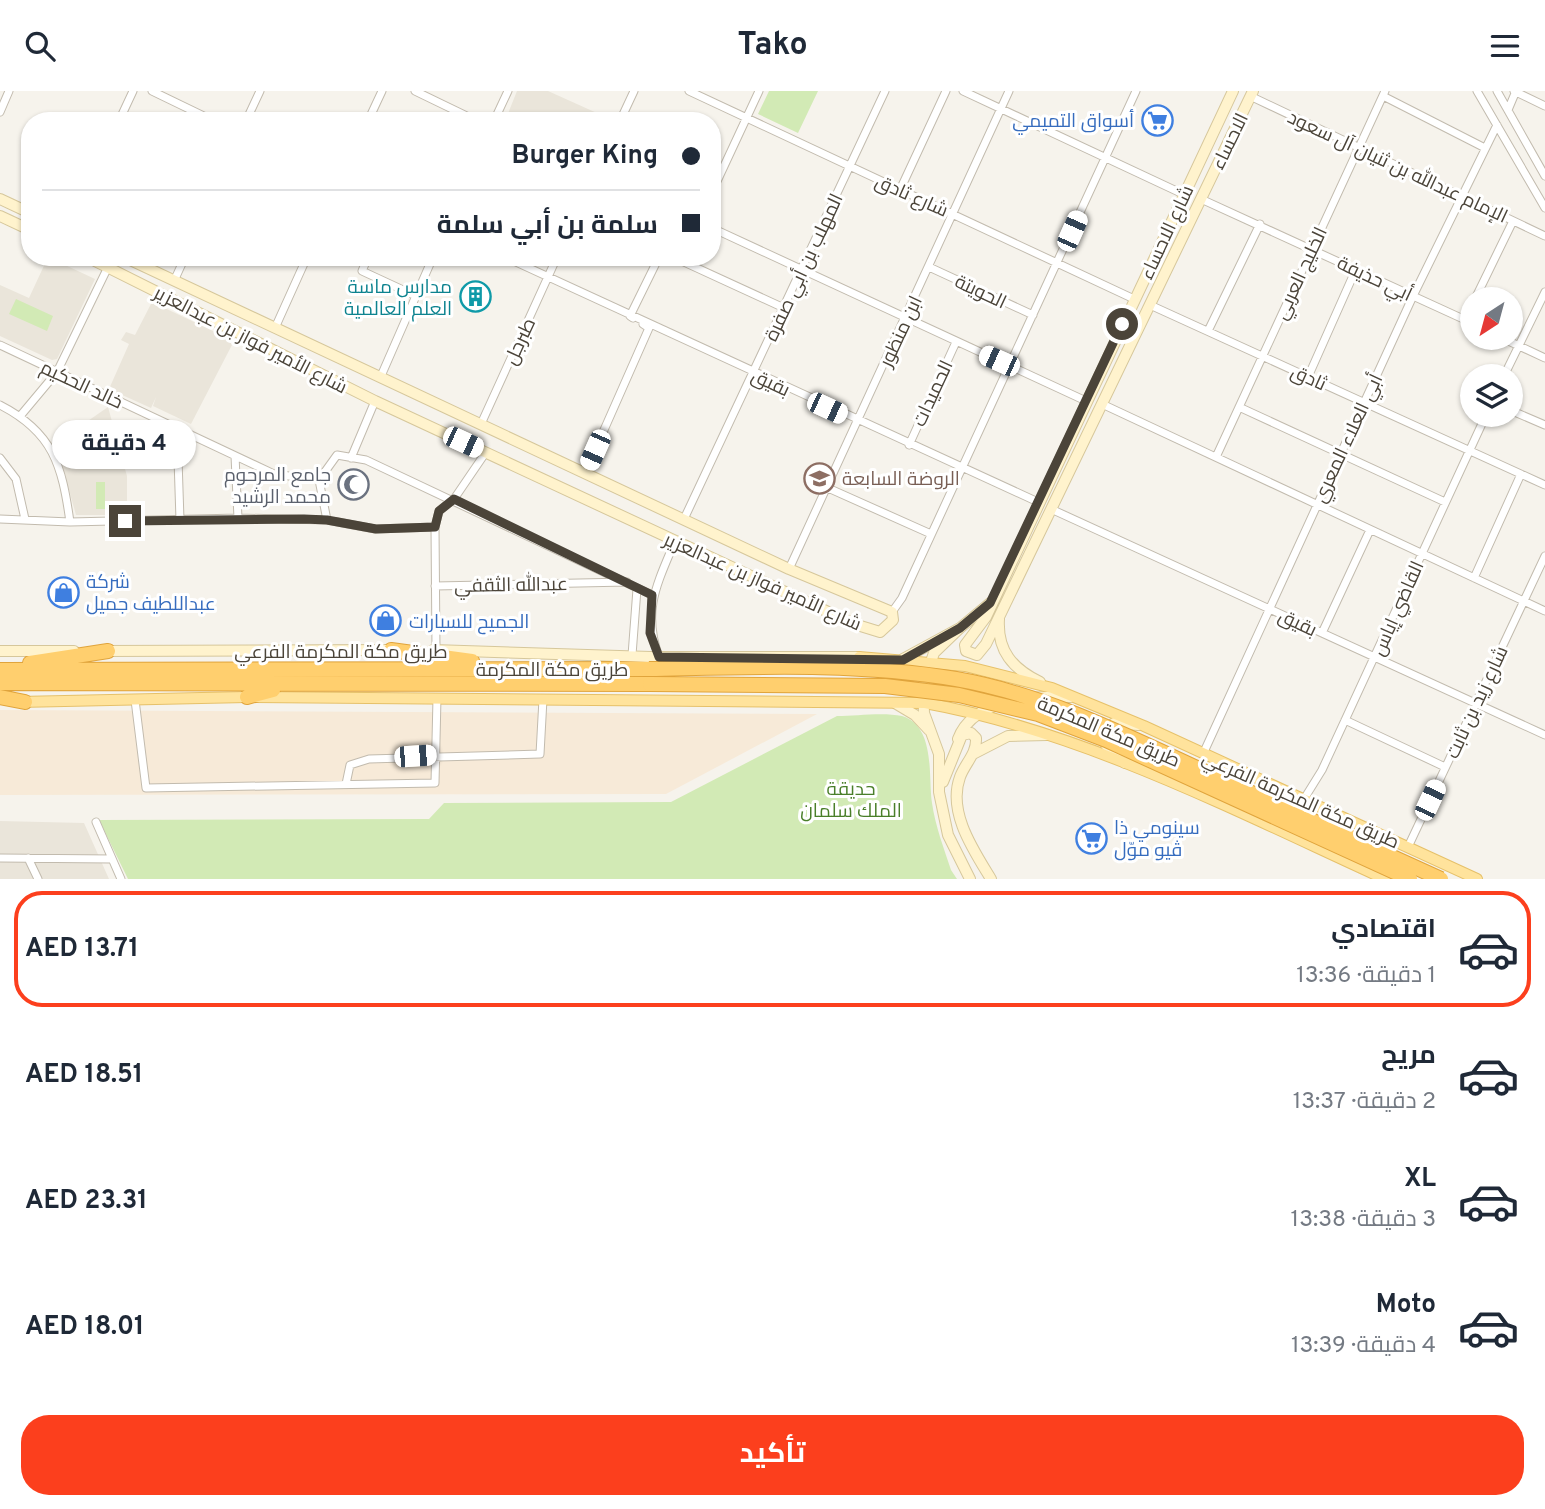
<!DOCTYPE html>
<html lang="ar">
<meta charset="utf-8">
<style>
body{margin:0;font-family:Overpass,Cairo,sans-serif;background:#f2f2f3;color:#1f2937;direction:rtl;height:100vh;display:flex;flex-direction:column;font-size:26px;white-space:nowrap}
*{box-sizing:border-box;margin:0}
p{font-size:23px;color:#747a83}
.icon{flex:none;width:38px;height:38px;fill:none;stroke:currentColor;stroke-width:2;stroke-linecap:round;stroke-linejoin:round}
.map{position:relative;height:788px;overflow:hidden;direction:ltr}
.details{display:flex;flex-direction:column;background:#fff;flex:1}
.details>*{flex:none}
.hud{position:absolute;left:21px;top:21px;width:700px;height:154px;border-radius:28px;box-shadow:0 2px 5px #0004;direction:rtl;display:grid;align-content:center;height:154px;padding:0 21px;background:#fff}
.needle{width:46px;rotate:216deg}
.fabs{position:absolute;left:1460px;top:196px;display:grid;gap:14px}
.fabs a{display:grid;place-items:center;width:63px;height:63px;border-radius:50%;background:#fff;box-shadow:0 2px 5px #0004;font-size:35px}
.end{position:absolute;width:32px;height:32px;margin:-16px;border:9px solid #4b4439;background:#fff;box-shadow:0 0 0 4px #fff}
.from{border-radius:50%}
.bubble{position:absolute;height:49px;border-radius:24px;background:#fff;box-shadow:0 2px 5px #0004;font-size:23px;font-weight:700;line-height:49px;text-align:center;direction:rtl}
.car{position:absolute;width:21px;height:42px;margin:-21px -10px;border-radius:9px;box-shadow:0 0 5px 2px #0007;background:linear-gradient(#fff 24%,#345 0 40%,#fff 0 76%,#345 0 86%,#fff 0)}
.hud b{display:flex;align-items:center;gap:24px;height:66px;font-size:26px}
.hud b+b{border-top:2px solid #e0e1e3}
.hud i{width:18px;height:18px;background:#1f2937}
ul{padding:12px 0 0;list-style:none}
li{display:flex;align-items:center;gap:21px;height:116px;margin:0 14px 10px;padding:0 7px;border:4px solid transparent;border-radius:28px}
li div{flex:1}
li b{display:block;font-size:26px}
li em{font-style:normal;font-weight:700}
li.current{border-color:#fc3f1d}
li>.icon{width:63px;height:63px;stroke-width:1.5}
.cta{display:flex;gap:14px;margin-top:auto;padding:14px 21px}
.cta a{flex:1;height:80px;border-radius:28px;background:#fc3f1d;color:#fff;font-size:28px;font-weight:700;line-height:80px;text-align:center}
header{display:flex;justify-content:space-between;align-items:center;height:91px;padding:0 21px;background:#fff;font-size:32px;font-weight:700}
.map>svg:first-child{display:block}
</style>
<header><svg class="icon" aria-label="menu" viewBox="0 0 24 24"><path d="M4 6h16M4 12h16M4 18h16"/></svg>Tako<svg class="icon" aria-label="search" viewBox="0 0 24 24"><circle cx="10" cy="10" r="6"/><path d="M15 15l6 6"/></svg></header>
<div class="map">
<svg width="1545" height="788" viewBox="0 0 1545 788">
<rect width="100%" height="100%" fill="#f6f3ec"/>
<path fill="#eae5da" d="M517,0H548L608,27L505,30Z
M48,166L95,188L57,268L52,269L0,245V194L29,207Z
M152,211L234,250L191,333L153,315L156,306L151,317L109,298L129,253L121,249L126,241L135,244Z
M108,316L127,385V424H76L56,352Z
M0,730L84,732L109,788H0Z"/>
<path fill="#f7ead8" d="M0,619L817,623L666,703L0,704Z"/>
<path fill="#d2eab5" d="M769,0H818L798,42L758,23Z
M16,208L53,225L47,240L9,223Z
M96,391H105V418H96Z
M837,625C856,625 883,621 902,625C936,635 928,687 932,712C935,734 944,758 951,779L957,788H128L99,729L429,728L444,712L671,711Z"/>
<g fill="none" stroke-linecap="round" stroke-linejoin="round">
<defs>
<path id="street" d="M152,0L214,30
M415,0L477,30
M689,0L1134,208
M963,0L1183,103
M1477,0L1545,117
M1497,0L1545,85
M1514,0L1545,15
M1250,5L1545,145
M1383,5L1485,57
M1508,19L1516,0
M0,21L9,0
M119,30L133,0
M246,30L260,0
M368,30L382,0
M494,30L508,0
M620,30L634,0
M900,99L946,0
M712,101L759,0
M1201,108L1472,232
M712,137L1086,310
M368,166L362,180L416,205
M505,166L1038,411
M673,166L784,217
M929,176L1033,224
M174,190L185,166
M1475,208L1513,130
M1150,214L1545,394
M633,227L630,225L659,166
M1465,229L1472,215
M275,237L307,166
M1208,240L1260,133
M1502,247L1545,267
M0,254L274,383L319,389
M381,285L433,166
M1504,285L1545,201
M1308,286L1356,178
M1102,313L1545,520
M0,314C53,341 62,374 70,431
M1239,316L1445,411
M1510,319L1545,334
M21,324L57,281L108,176
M481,333L557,166
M177,337L180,429
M909,354L956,251
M235,365L238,427
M1216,366L1385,0
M0,367L16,388L25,428
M351,367L375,310
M585,382L649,237L643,233
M828,397L931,443
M1051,418L1545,644
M0,428L70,431L238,427L327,429L375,438L435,436
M684,428L885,0
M327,429L319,389L337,364L366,369L652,504
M789,478L1009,0
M1474,487L1521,383
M435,495L627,491
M892,521L902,507L1136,0
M1322,542L1370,439
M436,559L435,436L439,420L454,408L486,361
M632,564L637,498
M659,566C642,520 657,493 675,450
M135,609L146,697L435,692L437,607
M1345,629L1445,676
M1203,663L1413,205L1497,34
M346,693L350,674L369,668L540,663L543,608
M1304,708L1322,679L1486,324
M96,731L121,788
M1408,756L1545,465
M0,767L112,768
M28,767L38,788"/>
<path id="secondary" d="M1233,0L986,526L965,554L966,560L977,564L986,553L1253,0
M0,108L30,122
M0,125L30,139
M87,166L375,310L854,533L880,541L893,529L892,521L789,478L124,166
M999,528C997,560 1013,578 1040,591
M960,537L934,562L923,594L924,622L939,663V701L948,744L970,788
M433,559L651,566H859
M0,560H74
M101,560L396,559
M903,568L960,537L990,512
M895,612L915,624L929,639
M958,648C973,607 1034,605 1070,606
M973,663L1008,645L1047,644
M1125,672L1106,654L1105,642L1114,632L1138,634
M943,691L962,644L971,642L976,647C977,663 965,672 960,686C947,721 974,760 991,788"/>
<path id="primary" d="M859,566L965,575L1052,597L1144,635L1477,788
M19,611L247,606L925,612C1082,640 1240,722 1385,788"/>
<path id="highway" d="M391,559L472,570
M30,572L108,560
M0,579L649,578
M0,592L650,593
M0,606L25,611
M247,606L273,599"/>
</defs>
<use href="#street" stroke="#c2bbae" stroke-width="9"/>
<use href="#secondary" stroke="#d6c79b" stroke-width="12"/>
<use href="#primary" stroke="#e6c16a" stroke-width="12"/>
<use href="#highway" stroke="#e0a43c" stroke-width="16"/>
<use href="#street" stroke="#fff" stroke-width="7"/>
<use href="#secondary" stroke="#fff3cd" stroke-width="10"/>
<use href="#primary" stroke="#ffe39c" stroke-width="10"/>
<use href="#highway" stroke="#ffcf6e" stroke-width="14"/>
<defs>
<path id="highway-bridge" d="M649,578C750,576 855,571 956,588C1042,603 1121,642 1199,678C1280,715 1360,751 1441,788
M650,593L885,595L959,604L1038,623L1106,649L1410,788"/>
</defs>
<use href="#highway-bridge" stroke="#e0a43c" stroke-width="16" stroke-linecap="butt"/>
<use href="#highway-bridge" stroke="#ffcf6e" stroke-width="14"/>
</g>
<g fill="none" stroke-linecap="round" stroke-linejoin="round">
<path stroke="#4b4439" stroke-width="9" d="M125,430L304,428L327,429L376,438L435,436L439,420L454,408L652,504L650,542L659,566L903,569L960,537L990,512L1122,233"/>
</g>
<defs>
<symbol id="supermarket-ring" viewBox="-11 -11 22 22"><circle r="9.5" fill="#fff" stroke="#3f7fe0" stroke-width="1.5"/><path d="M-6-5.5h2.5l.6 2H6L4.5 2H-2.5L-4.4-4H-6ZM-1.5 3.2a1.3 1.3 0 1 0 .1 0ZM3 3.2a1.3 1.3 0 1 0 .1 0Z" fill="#3f7fe0"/></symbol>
<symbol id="building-ring" viewBox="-11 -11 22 22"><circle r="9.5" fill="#fff" stroke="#0f9aa8" stroke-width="1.5"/><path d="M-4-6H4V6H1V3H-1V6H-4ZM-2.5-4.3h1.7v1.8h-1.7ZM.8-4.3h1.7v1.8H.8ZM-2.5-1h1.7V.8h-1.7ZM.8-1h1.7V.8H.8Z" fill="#0f9aa8"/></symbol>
<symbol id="school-ring" viewBox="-11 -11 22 22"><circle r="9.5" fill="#fff" stroke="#8d6e63" stroke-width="1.5"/><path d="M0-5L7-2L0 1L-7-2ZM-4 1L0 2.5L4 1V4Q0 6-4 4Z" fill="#8d6e63"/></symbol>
<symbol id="mosque-ring" viewBox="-11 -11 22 22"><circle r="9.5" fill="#fff" stroke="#6b7280" stroke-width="1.5"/><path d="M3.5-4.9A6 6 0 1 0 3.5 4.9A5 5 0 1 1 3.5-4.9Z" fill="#6b7280"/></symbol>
<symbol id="shop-ring" viewBox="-11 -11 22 22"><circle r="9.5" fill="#fff" stroke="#3f7fe0" stroke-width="1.5"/><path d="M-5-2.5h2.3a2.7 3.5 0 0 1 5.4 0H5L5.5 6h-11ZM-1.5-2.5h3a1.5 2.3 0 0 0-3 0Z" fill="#3f7fe0"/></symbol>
</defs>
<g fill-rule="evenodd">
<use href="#supermarket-ring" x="1140" y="12" width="35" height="35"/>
<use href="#building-ring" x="458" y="188" width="35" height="35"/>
<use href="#school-ring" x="802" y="370" width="35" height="35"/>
<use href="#mosque-ring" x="336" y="376" width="35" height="35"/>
<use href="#shop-ring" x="46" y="484" width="35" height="35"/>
<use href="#shop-ring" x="368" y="512" width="35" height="35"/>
<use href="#supermarket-ring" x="1074" y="730" width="35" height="35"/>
</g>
<g text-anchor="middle" stroke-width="6" stroke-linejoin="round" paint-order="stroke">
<g font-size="19" fill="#366cbe" stroke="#fff" text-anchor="start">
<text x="1134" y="36" text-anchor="end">أسواق التميمي</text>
<text x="86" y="497">شركة<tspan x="86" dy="22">عبداللطيف جميل</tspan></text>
<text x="409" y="537">الجميح للسيارات</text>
<text x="1114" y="743">سينومي ذا<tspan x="1114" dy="22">ڤيو موّل</tspan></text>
</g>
<g font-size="19" fill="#4b4439" stroke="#fff">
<text transform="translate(1229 50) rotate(-64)" y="7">الاحساء</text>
<text transform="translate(1398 75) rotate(25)" y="7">الإمام عبدالله بن ثنيان آل سعود</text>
<text transform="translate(912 104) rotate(24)" y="7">شارع ثادق</text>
<text transform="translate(1166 141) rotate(-65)" y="7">شارع الاحساء</text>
<text transform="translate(803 176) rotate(-65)" y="7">المهلب بن أبي صفرة</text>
<text transform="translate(1300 182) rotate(-65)" y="7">الخليج العربي</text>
<text transform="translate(1375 187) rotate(25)" y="7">أبي حذيفة</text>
<text transform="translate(981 200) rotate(25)" y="7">الحويتة</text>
<text transform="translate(900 240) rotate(-65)" y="7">ابن منظور</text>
<text transform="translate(251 248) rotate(27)" y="7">شارع الأمير فواز بن عبدالعزير</text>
<text transform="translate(519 250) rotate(-65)" y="7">طبرجل</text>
<text transform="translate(1309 286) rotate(24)" y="7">ثادق</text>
<text transform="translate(771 291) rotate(25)" y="7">بقيق</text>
<text transform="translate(82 293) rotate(25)" y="7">خالد الحكيم</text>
<text transform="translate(932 302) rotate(-65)" y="7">الحميدات</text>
<text transform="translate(1347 347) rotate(-65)" y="7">أبي العلاء المعري</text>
<text transform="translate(763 490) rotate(24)" y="7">شارع الأمير فواز بن عبدالعزير</text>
<text transform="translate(511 493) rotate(-1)" y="7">عبدالله الثقفي</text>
<text transform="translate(1397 517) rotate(-66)" y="7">القاضي إياس</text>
<text transform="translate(1298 531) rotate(25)" y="7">بقيق</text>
<text x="341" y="567">طريق مكة المكرمة الفرعي</text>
<text x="552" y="585">طريق مكة المكرمة</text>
<text transform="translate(1476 611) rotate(-65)" y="7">شارع زيد بن ثابت</text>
<text transform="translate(1109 640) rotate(23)" y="7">طريق مكة المكرمة</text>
<text transform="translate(1301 708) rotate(24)" y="7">طريق مكة المكرمة الفرعي</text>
</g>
<g font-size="19" fill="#0d838f" stroke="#fff" text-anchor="end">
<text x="452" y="202">مدارس ماسة<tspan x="452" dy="22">العلم العالمية</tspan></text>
</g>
<g font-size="19" fill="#5b616d" stroke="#fff" text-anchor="end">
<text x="331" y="390">جامع المرحوم<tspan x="331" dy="22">محمد الرشيد</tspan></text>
</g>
<g font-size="19" fill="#785e54" stroke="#fff" text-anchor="start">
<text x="842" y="394">الروضة السابعة</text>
</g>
<g font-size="19" fill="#4a7f2a" stroke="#fff">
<text x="851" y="704">حديقة<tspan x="851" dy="22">الملك سلمان</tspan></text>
</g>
</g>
</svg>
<div class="fabs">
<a><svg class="needle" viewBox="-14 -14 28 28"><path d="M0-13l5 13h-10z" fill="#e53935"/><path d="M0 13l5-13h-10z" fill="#747a83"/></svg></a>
<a><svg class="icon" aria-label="layers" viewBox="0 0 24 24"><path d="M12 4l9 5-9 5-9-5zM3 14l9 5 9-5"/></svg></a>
</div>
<i class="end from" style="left:1122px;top:233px"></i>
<i class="end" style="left:125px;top:430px"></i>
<div class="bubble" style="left:52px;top:329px;width:144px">4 دقيقة</div>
<i class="car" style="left:1072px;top:140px;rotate:24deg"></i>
<i class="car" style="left:999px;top:270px;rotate:294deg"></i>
<i class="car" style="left:827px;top:317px;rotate:115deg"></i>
<i class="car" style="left:463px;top:351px;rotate:115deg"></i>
<i class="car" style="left:595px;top:359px;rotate:204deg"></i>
<i class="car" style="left:415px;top:665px;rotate:86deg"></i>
<i class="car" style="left:1430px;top:709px;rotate:25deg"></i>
<div class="hud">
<b><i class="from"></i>Burger King</b>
<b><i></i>سلمة بن أبي سلمة</b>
</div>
</div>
<section class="details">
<ul>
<li class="current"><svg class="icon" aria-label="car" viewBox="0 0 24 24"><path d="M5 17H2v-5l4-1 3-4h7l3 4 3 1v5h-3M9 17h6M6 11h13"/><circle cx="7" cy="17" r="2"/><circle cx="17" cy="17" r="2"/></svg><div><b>اقتصادي</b><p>1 دقيقة · 13:36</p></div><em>AED 13.71</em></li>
<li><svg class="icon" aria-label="car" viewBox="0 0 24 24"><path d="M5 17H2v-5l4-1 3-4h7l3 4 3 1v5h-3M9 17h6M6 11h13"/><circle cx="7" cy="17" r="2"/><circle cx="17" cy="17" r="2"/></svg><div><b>مريح</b><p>2 دقيقة · 13:37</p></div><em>AED 18.51</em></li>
<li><svg class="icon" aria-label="car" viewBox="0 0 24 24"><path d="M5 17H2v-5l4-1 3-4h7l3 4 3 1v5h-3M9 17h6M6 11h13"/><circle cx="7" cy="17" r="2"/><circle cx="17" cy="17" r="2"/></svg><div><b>XL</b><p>3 دقيقة · 13:38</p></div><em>AED 23.31</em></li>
<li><svg class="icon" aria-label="car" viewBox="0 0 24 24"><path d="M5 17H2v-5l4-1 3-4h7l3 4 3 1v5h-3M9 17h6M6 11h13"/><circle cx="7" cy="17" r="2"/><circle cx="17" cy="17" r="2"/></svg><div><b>Moto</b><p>4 دقيقة · 13:39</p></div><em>AED 18.01</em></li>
</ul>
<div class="cta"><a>تأكيد</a></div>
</section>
